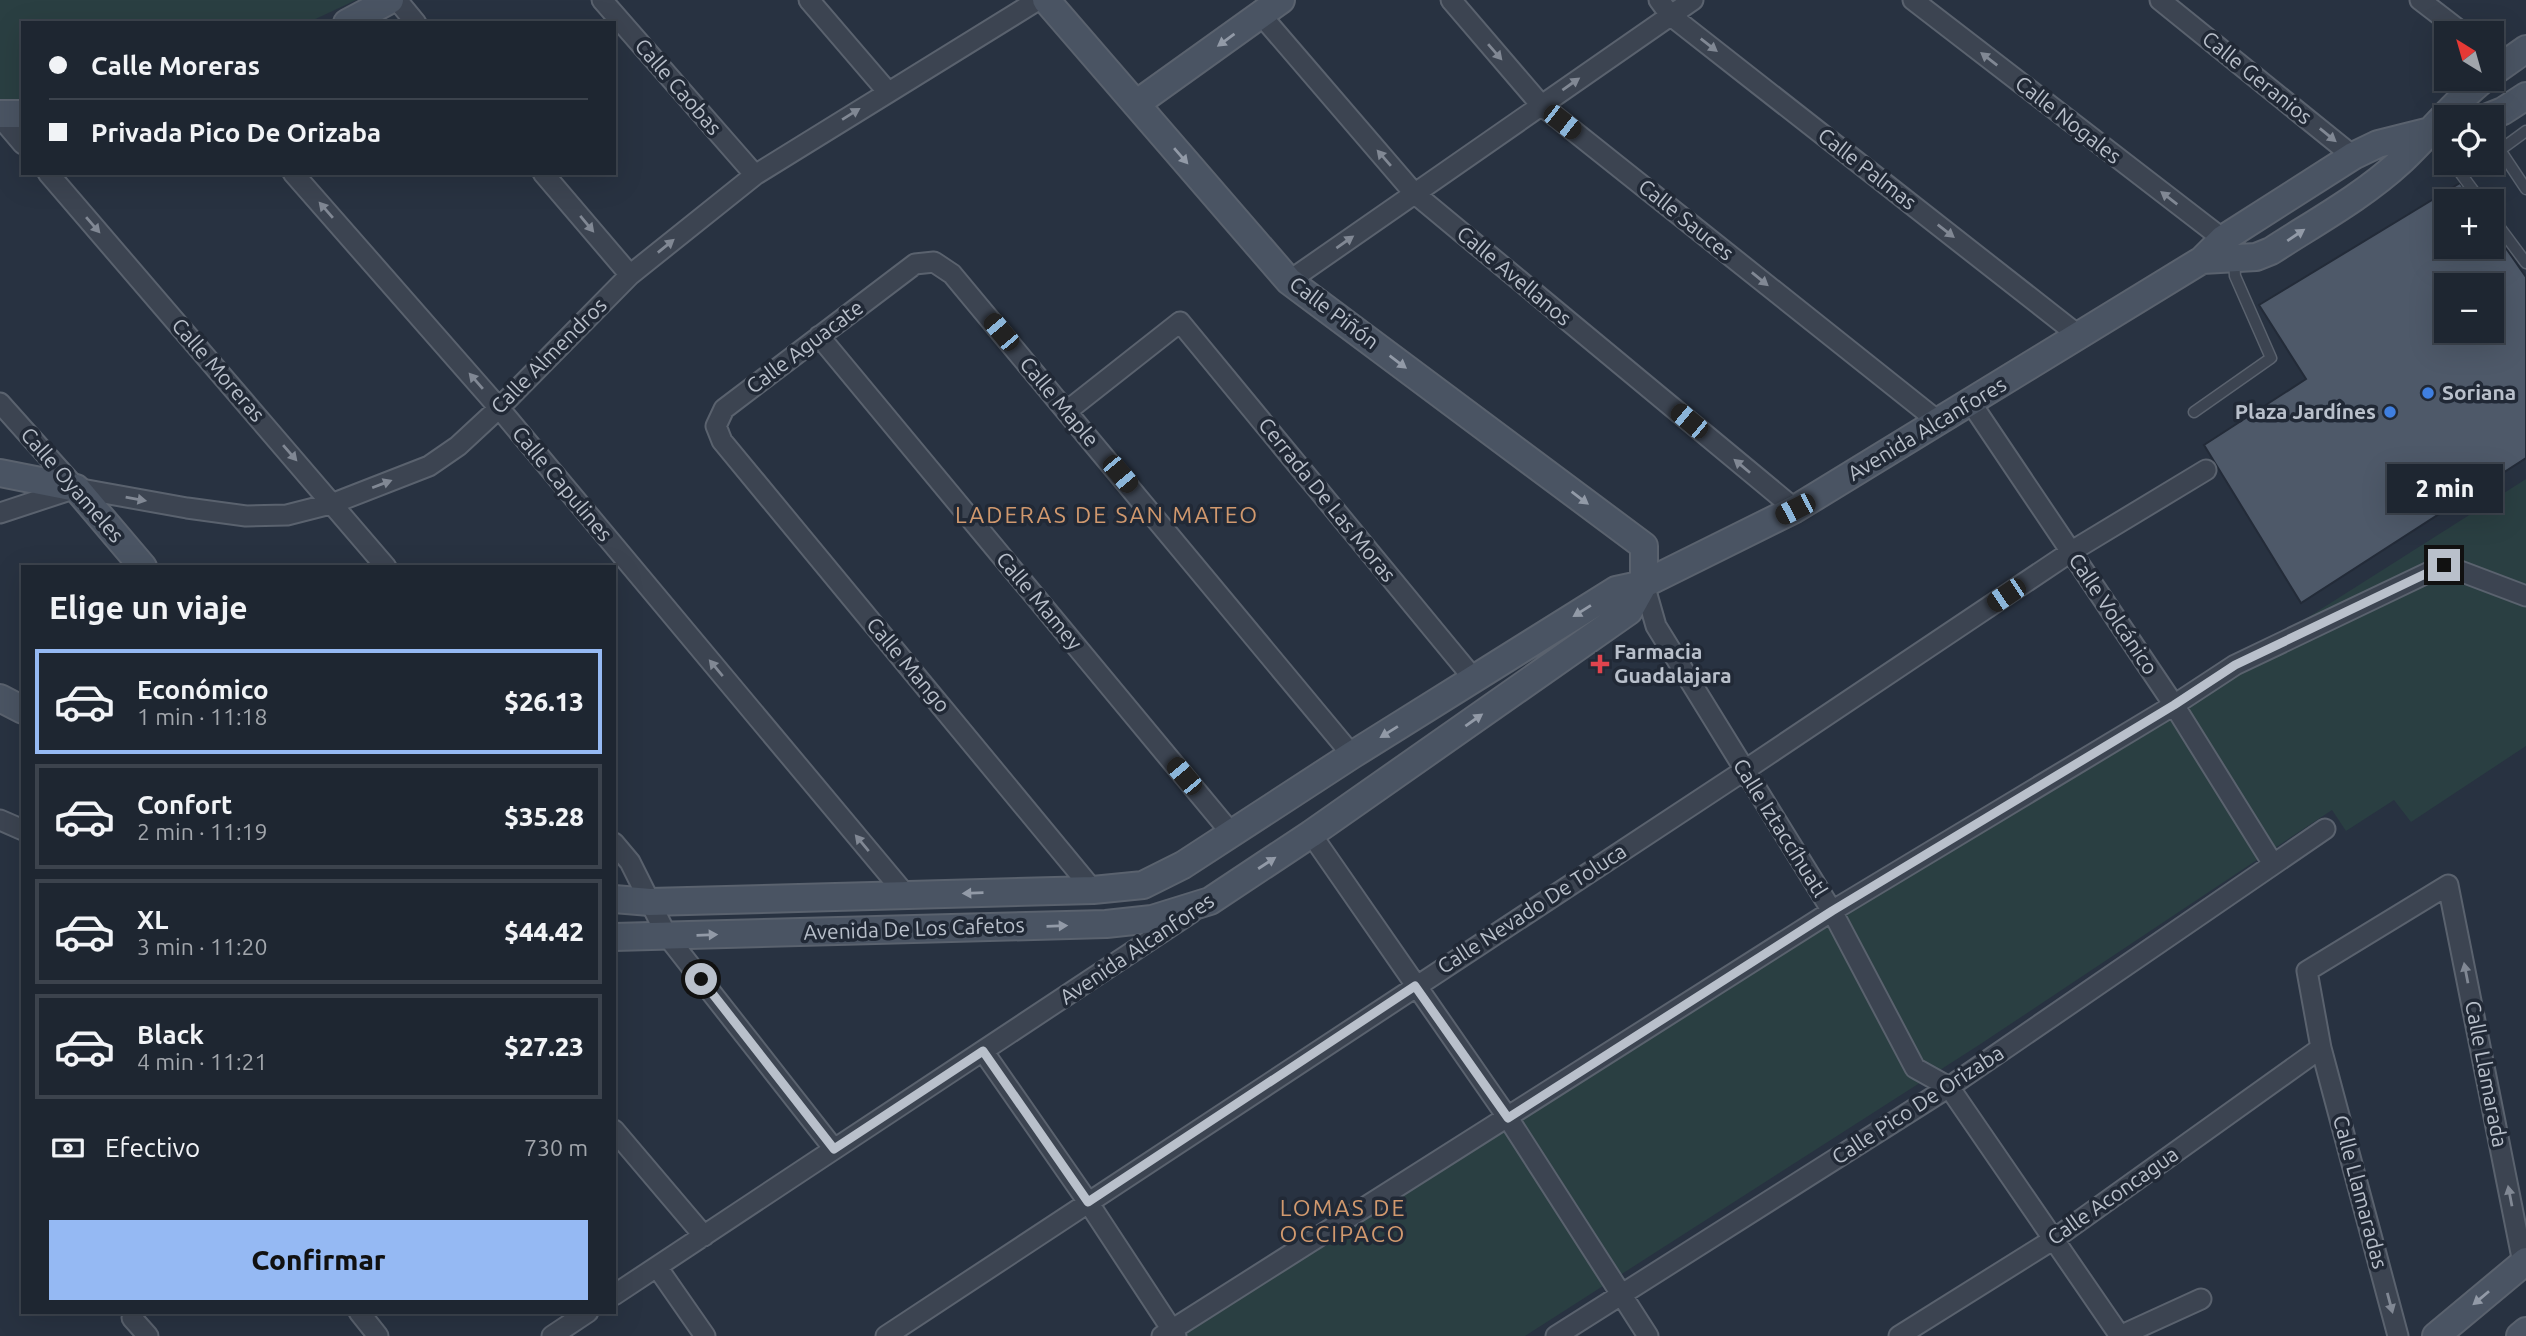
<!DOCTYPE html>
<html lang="es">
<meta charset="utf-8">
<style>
body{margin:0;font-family:Ubuntu,sans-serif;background:#262e39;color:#f1f3f6;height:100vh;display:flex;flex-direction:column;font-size:26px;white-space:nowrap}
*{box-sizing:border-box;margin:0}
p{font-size:23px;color:#a1a5ab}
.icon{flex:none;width:38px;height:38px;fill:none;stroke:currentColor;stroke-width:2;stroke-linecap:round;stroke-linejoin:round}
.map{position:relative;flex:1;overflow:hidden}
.drawer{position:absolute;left:21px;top:565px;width:595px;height:749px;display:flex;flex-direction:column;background:#1e2631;border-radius:0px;box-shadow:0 7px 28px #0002,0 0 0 2px #3c434d}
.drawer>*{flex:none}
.banner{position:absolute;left:21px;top:21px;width:595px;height:154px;border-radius:0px;box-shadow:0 7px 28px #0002,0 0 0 2px #3c434d;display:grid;align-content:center;height:154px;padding:0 28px;background:#1e2631}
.needle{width:46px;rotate:323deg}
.tools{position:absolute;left:2434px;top:21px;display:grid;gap:14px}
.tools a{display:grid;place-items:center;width:70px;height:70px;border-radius:0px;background:#1e2631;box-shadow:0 7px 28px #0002,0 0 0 2px #3c434d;font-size:35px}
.end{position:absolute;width:32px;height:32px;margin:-16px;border:9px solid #b9c0cb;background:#111;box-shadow:0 0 0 4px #111}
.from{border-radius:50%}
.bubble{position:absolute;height:49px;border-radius:0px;background:#1e2631;box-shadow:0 7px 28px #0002,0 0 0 2px #3c434d;font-size:23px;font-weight:800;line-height:49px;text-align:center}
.car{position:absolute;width:21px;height:42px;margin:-21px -10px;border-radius:9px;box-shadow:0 0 5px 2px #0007;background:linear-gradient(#222 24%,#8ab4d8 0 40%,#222 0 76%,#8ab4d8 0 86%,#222 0)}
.banner b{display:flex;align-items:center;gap:24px;height:66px;font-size:26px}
.banner b+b{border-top:2px solid #3c434d}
.banner i{width:18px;height:18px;background:#f1f3f6}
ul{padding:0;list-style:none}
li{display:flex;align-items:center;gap:21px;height:105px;margin:0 14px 10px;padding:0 14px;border:4px solid #3c434d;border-radius:0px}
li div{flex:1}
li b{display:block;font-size:26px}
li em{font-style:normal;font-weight:800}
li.selected{border-color:#95b9f3}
li>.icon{width:63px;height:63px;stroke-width:1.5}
h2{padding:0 28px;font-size:32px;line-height:84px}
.pay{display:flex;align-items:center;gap:18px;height:77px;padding:0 28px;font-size:26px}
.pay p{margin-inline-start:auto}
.action{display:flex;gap:14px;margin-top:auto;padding:14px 28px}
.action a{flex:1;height:80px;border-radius:0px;background:#95b9f3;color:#111;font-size:28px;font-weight:800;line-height:80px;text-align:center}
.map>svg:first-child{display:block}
</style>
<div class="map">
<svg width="2526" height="1336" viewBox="0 0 2526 1336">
<rect width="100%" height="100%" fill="#283241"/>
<path fill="#2a3f42" d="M0,0H356L307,23H23V100L0,103Z
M2526,479V746L2411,822L2394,800L2346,831L2332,810L1979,1045L1525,1336H1175Z"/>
<path fill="#4e5969" stroke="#232b38" stroke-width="2" fill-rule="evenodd" d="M2460,183L2473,201H2446V247H2492V228L2526,277V458L2301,603L2204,445L2306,379L2259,305ZM2446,285H2492V331H2446Z"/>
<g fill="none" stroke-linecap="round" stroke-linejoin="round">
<defs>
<path id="lane" d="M2526,131L2500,150L2526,189
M2433,134L2446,154
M2453,163L2481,201
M2492,217L2526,263
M2194,412L2271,358L2235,276L2234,261"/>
<path id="street" d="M397,0L416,23
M602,0L755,175
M809,0L887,91
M1451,0L1541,105L1939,422
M1659,0L1670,15L2078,335
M1913,0L2223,239L2228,248
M2160,0L2353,156
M2420,0L2463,33
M1261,15L1414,193L1795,509
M0,117L23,144
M48,173L386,567
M293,173L499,408L906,895
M543,173L630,275
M1289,281L1693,0
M819,336L1232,834
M0,403L76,488
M1971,403L2174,705L2273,864
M1067,411L1180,322L1474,679
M0,513L76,488L187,508L246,516L287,515L334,503L429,466L458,446L499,408L630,275L755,175L1038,0
M1644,584L1656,626L1832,911L1915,1068L1949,1087L2120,1336
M0,820L23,830
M1311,834L1508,1118L1648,1336
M614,843L630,862L667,936L834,1149
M1093,890L722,441L716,426L724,409L915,264L934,262L952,274L1352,755
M983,1051L1088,1202L1176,1336
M614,1130L704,1236
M657,1267L705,1336
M614,1295L1191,913
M359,1312L378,1336
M132,1318L148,1336
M552,1336L588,1312
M886,1336L1745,770L2072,551L2206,470
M1162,1336L1832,911L2174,705L2235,665L2444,565L2526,596
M1556,1336L1949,1087L2325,829
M1899,1336L2054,1239L2321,1048
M2120,1336L2201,1299
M2398,1336L2321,1048L2307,971L2448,885L2523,1263"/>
<path id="secondary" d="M1046,0L1289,281L1644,546V584
M347,23L390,0
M2492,73L2526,49
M1136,104L1281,0
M0,114H23
M2488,117L2503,111L2526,96
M2202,260L2256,257L2271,251C2314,223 2362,197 2400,162C2430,134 2452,104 2484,79
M0,473L76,488L143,567
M0,698L23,710
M614,899L650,902L1093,890L1143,885L1183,865L1352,755L1616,590L1644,584L1795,509L2202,260L2223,239L2353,156L2378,144L2446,127
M614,937L1106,924L1152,919L1210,901L1311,834L1629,611L1644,584
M2436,1336L2526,1261
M2520,1336L2526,1331"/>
</defs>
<use href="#lane" stroke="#5a626e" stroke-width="13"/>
<use href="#street" stroke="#5a626e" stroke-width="23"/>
<use href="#secondary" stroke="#5a626e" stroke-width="30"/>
<use href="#lane" stroke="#3c4451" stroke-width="10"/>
<use href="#street" stroke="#3c4451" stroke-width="19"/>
<use href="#secondary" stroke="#4a5463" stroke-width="26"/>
</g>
<defs><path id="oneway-solid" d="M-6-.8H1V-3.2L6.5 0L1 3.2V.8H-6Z" transform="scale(1.75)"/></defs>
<g fill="#929aa7">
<use href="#oneway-solid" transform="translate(1226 40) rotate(144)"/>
<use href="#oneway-solid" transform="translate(1181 156) rotate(49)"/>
<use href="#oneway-solid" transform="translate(2296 235) rotate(-34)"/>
<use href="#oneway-solid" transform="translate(1398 362) rotate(37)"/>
<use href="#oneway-solid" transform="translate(1580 498) rotate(37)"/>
<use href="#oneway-solid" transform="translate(1582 611) rotate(148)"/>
<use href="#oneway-solid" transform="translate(1474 720) rotate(-35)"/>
<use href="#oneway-solid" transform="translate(1389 732) rotate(148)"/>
<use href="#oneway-solid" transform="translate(1267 863) rotate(-33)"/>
<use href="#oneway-solid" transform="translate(973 893) rotate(178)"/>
<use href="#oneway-solid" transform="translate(1057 926) rotate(-2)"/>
<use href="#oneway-solid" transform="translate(707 935) rotate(-2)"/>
<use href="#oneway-solid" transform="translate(2481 1298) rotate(140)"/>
</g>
<g fill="#818894">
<use href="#oneway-solid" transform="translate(1709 45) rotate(38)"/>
<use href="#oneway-solid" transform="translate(1495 52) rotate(49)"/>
<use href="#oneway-solid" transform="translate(1989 59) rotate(-142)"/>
<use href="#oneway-solid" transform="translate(1571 84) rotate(-35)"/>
<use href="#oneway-solid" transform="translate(851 114) rotate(-32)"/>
<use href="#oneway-solid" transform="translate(2328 135) rotate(39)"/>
<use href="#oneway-solid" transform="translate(1384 158) rotate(-131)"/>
<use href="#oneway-solid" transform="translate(2169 198) rotate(-142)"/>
<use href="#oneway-solid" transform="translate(326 210) rotate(-131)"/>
<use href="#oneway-solid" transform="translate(587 224) rotate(50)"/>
<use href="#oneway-solid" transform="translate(93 225) rotate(49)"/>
<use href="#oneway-solid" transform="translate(1946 231) rotate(38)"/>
<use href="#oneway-solid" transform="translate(1345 242) rotate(-35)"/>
<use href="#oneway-solid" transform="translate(666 246) rotate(-39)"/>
<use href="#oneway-solid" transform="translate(1760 279) rotate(39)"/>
<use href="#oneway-solid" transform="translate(476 381) rotate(-131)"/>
<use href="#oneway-solid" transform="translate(290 453) rotate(49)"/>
<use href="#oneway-solid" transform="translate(1742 466) rotate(-140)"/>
<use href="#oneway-solid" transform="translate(382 484) rotate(-21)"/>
<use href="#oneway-solid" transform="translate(136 499) rotate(10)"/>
<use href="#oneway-solid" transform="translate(716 668) rotate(-130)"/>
<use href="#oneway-solid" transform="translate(862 843) rotate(-130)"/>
<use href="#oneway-solid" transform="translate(2466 973) rotate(-101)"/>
<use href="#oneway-solid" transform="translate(2510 1196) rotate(-101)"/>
<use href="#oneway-solid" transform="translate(2390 1303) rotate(75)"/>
</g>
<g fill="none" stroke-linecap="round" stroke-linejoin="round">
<path stroke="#b9c0cb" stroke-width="9" d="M701,979L834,1149L983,1051L1088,1202L1415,986L1508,1118L1832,911L2174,705L2235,665L2444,565"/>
</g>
<g fill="#3f7fe0" stroke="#212936" stroke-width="2.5">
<circle cx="2428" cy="393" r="7"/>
<circle cx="2390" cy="412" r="7"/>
</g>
<path fill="#e0444e" stroke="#212936" stroke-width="2.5" d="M1596.5 653.5h7v7h7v7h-7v7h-7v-7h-7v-7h7z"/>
<g text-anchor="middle" stroke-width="7" stroke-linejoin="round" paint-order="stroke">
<g font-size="21" fill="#b9c0cb" stroke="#212936">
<text transform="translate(2257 78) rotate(39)" y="7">Calle Geranios</text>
<text transform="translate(678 87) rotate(49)" y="7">Calle Caobas</text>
<text transform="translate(2068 120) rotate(38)" y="7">Calle Nogales</text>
<text transform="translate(1867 169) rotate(38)" y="7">Calle Palmas</text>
<text transform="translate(1686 220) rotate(39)" y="7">Calle Sauces</text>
<text transform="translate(1514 276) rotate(40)" y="7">Calle Avellanos</text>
<text transform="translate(1334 313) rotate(37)" y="7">Calle Piñón</text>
<text transform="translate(805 347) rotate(-37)" y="7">Calle Aguacate</text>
<text transform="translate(549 356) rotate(-45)" y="7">Calle Almendros</text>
<text transform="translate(218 370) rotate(49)" y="7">Calle Moreras</text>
<text transform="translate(1059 402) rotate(50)" y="7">Calle Maple</text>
<text transform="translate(1927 429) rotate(-31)" y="7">Avenida Alcanfores</text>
<text transform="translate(562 484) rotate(50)" y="7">Calle Capulines</text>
<text transform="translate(72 485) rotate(49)" y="7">Calle Oyameles</text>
<text transform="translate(1327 500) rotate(51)" y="7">Cerrada De Las Moras</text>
<text transform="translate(1039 601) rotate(50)" y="7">Calle Mamey</text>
<text transform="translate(2113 614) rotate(56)" y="7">Calle Volcánico</text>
<text transform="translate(908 665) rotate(50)" y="7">Calle Mango</text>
<text transform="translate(1780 828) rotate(58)" y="7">Calle Iztaccíhuatl</text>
<text transform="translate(1532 909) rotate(-33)" y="7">Calle Nevado De Toluca</text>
<text transform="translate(914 929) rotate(-2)" y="7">Avenida De Los Cafetos</text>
<text transform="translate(1137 949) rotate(-34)" y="7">Avenida Alcanfores</text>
<text transform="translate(2486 1074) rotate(79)" y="7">Calle Llamarada</text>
<text transform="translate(1918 1105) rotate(-33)" y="7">Calle Pico De Orizaba</text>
<text transform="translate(2360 1192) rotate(75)" y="7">Calle Llamaradas</text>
<text transform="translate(2113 1196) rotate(-35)" y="7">Calle Aconcagua</text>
</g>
<g font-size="21" font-weight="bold" fill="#b9c0cb" stroke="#212936" text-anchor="start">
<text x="2442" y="400">Soriana</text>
<text x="2376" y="419" text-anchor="end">Plaza Jardínes</text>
<text x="1614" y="659">Farmacia<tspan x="1614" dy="24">Guadalajara</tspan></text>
</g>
<g font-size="23" letter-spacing="2" fill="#d1996e" stroke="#212936">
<text x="1107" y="523">LADERAS DE SAN MATEO</text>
<text x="1343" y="1216">LOMAS DE<tspan x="1343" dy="26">OCCIPACO</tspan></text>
</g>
</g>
</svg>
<div class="tools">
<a><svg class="needle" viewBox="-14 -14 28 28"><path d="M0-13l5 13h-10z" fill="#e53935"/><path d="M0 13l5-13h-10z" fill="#a1a5ab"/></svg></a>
<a><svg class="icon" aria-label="locate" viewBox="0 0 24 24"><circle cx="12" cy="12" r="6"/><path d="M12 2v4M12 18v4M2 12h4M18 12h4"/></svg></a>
<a>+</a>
<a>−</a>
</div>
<i class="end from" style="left:701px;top:979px"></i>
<i class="end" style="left:2444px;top:565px"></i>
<div class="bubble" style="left:2387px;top:464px;width:116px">2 min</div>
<i class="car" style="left:1562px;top:122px;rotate:128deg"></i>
<i class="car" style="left:1001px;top:332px;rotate:320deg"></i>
<i class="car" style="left:1689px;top:421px;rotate:310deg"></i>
<i class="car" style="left:1120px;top:474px;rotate:140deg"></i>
<i class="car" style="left:1795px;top:509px;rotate:243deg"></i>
<i class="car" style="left:2006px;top:595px;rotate:236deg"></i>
<i class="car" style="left:1184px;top:776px;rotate:320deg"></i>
<div class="banner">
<b><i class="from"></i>Calle Moreras</b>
<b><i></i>Privada Pico De Orizaba</b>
</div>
<section class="drawer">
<h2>Elige un viaje</h2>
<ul>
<li class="selected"><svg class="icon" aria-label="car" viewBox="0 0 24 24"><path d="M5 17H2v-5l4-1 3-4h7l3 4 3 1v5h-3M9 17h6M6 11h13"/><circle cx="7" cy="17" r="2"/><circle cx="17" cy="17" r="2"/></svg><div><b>Económico</b><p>1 min · 11:18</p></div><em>$26.13</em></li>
<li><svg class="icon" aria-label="car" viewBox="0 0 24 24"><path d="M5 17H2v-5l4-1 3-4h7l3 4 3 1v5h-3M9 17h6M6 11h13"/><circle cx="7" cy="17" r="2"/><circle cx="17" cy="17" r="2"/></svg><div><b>Confort</b><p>2 min · 11:19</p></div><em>$35.28</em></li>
<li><svg class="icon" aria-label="car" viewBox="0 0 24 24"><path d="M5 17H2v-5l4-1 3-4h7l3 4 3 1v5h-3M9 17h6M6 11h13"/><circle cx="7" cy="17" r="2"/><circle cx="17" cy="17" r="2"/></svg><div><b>XL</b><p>3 min · 11:20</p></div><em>$44.42</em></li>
<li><svg class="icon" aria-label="car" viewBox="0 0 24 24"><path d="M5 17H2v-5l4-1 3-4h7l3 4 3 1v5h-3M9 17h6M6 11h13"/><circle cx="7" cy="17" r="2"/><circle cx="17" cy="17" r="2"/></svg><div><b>Black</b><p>4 min · 11:21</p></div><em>$27.23</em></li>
</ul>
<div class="pay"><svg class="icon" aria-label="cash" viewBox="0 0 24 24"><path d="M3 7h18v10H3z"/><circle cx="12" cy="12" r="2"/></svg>Efectivo<p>730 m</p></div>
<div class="action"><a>Confirmar</a></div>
</section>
</div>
